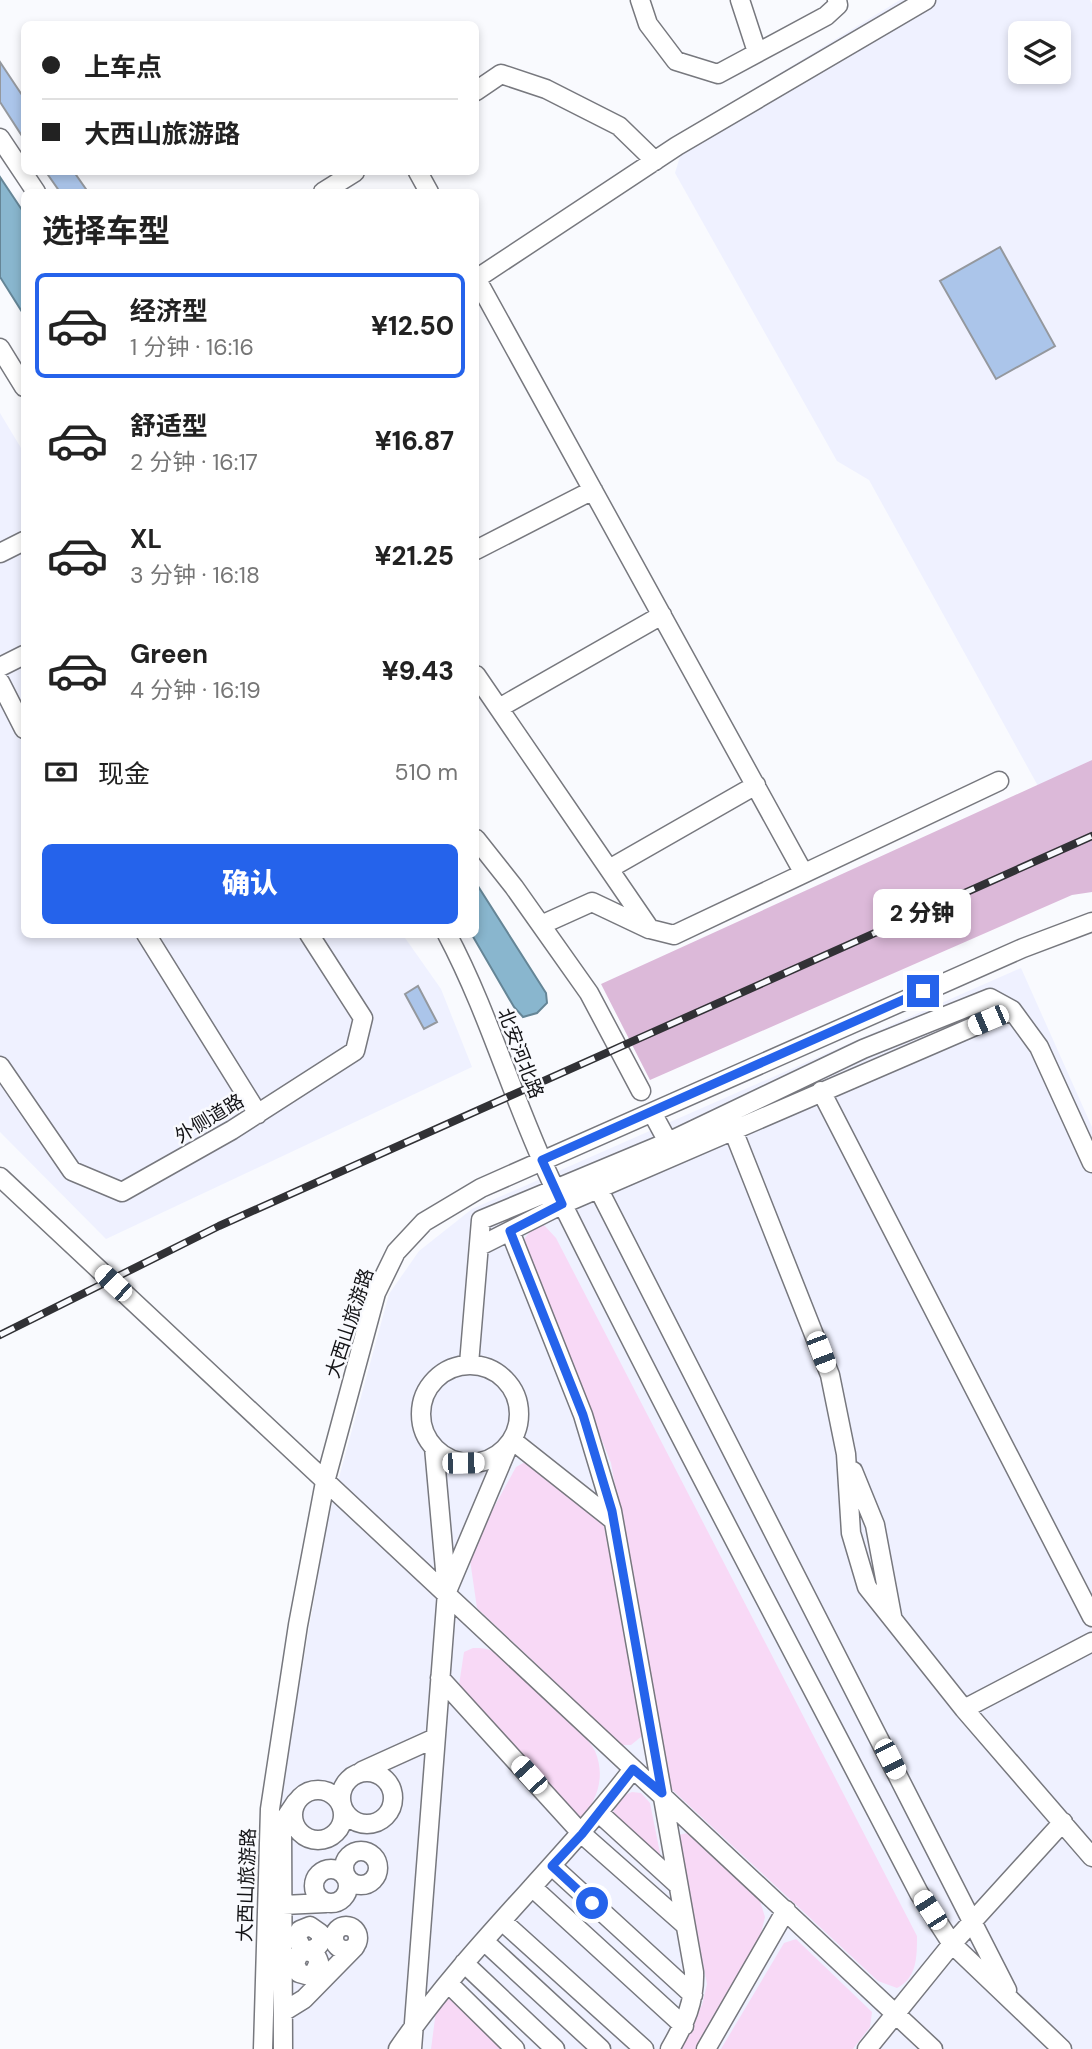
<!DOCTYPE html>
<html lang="zh">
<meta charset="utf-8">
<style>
body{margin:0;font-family:"DM Sans","Noto Sans SC",sans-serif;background:#f6f6f6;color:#222;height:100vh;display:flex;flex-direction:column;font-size:26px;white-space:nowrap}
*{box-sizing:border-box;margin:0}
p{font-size:23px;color:#767676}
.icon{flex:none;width:38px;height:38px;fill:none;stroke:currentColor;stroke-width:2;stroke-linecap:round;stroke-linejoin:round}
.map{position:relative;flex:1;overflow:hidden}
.drawer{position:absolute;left:21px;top:189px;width:458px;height:749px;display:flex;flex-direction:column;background:#fff;border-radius:10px;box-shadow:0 4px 10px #0003}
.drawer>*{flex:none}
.banner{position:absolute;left:21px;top:21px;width:458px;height:154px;border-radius:10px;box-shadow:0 4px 10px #0003;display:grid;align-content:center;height:154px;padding:0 21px;background:#fff}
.controls{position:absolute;left:1008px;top:21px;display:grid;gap:14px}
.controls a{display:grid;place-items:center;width:63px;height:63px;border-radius:10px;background:#fff;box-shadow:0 4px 10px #0003;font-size:35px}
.end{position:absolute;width:32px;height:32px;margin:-16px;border:9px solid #2563eb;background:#fff;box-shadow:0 0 0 4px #fff}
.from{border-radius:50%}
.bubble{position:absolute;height:49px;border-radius:10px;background:#fff;box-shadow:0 4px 10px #0003;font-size:23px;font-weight:800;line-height:49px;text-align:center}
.car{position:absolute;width:21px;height:42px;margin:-21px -10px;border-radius:9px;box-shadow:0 0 5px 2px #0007;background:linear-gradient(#fff 24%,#345 0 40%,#fff 0 76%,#345 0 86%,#fff 0)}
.banner b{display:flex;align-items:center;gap:24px;height:66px;font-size:26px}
.banner b+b{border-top:2px solid #e0e0e0}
.banner i{width:18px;height:18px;background:#222}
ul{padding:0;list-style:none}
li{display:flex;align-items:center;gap:21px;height:105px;margin:0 14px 10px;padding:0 7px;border:4px solid transparent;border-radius:10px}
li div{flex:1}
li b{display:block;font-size:26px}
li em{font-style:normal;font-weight:800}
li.current{border-color:#2563eb}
li>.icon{width:63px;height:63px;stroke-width:1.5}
h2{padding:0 21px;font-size:32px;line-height:84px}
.pay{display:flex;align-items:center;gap:18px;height:77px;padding:0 21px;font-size:26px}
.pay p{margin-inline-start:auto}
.cta{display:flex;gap:14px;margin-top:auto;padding:14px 21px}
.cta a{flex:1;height:80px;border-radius:10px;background:#2563eb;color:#fff;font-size:28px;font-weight:800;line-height:80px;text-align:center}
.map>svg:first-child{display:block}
</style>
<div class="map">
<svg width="1092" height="2049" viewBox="0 0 1092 2049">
<rect width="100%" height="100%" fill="#f9fafe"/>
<path fill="#eff1ff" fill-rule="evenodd" d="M900,0H1090L1092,4V760L1038,786L869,480L837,461L675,173L681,153L673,138ZM1020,33H1059V72H1020Z
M0,413L24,453V934L403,935L441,989L472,1067L106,1239L0,1132Z
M1021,968L1092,1127V2049H272L276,1821L328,1518L389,1294L419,1251L472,1209Z"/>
<path fill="#f8d9f6" d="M536,1224H543L556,1238L917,1936C917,1957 917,1978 897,1988L878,1981L667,1785L611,1463L524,1246L525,1238Z
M525,1462L603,1521L642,1723V1736L631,1745H622L477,1608L469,1553L516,1467Z
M473,1648C481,1648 487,1648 494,1652C512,1661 587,1733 595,1751C606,1777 597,1802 579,1821L459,1685L464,1652Z
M632,1792L641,1793L650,1803L662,1863L611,1815L623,1796Z
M687,1833L759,1898L765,1917L760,1937L696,2049H676L702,2005L707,1984L679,1841V1835Z
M796,1939L872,2012L870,2027L853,2049H721L784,1943Z
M450,1995L505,2049H431L436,2011Z"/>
<path fill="#dcb9d9" d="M1092,760V892L1072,895L650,1080L601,984Z"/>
<path fill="#89b6ce" stroke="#658596" stroke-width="2" d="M0,177L24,213V315L0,277Z
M476,883L546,993L547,1003L537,1013L523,1017L514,1007L472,935L476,934Z"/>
<path fill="#abc5ea" stroke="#94989e" stroke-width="2" d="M0,62L24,98V139L0,102Z
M46,172H74L88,192H60Z
M1000,247L1055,346L996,379L940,281Z
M418,986L437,1022L424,1029L405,994Z"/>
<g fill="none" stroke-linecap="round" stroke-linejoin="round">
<defs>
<path id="minor" d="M640,0L648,24L676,61L718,74L826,16L838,5L837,0
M740,0L757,52
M476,91L501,74L546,89L619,126L655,161
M0,138L36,192
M418,172L429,192
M323,192L355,172
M476,278L803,872
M476,279L677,146L926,0
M0,348L24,387
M476,550L593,490
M0,553L24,541
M0,667L24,655
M476,675L650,929L674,935L999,781
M0,682L24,729
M499,708L662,615
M476,839L514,887L589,993L641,1091
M609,869L756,785
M541,925L592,902L649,929
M146,934L258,1114
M447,934C491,1017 515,1108 556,1191C673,1427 798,1660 919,1893L952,1944L1062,2049
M0,1066L72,1171L122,1192L232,1130L355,1051L363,1018L309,934
M821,1091L1092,1617
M655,1118L668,1142
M733,1130L830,1375L846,1454L851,1533L867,1587L964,1709L1092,1857
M0,1177L933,2049
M599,1190L1007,1990
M510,1231L583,1415L612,1511L694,1972C695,2002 685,2023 670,2049
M480,1246L563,1204L1012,1010
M469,1364L481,1220L668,1142L863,1049L990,998L1012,1010L1039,1047L1092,1163
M421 1414a49 49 0 1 1 98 0a49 49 0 1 1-98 0Z
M512,1440L613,1520
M853,1471L875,1525L892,1616
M448,1589L508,1447
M440,1678L582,1834L685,1925
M964,1709L1092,1642
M362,1771L435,1738
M341 1798a26 26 0 1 1 52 0a26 26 0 1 1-52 0Z
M293 1815a25 25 0 1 1 50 0a25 25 0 1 1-50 0Z
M599,1813L678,1885
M344 1868a17 17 0 1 1 34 0a17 17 0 1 1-34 0Z
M552,1866L693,1995
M314 1886a17 17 0 1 1 34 0a17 17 0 1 1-34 0Z
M532,1887L684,2026
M283,1905L326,1903
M502,1921L644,2049
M334 1938a12 12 0 1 1 24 0a12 12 0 1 1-24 0Z
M484,1941L601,2049
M309,1950C319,1949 323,1942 320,1933L310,1926L300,1930L297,1938L302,1948C310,1952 316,1952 319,1962L314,1973L306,1975L299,1973L295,1963L299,1954L309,1950
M464,1963L555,2049
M448,1983L515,2049
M283,2012L304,1999L355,1947
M263,2049L270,1809L298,1625L325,1482L376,1293L396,1252L424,1222L481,1188L1023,948L1092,922
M283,2049L282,1823L296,1802
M398,2049C467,1948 559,1866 633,1769
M412,2049L447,1592L434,1447
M706,2049L786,1910
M867,2049L952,1944L1063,1822"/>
</defs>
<use href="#minor" stroke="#77787e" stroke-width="21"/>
<use href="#minor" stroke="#fff" stroke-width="18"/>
<defs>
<path id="rail" d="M0,1335L219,1226L1092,836"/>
</defs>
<use href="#rail" stroke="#313135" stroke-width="8"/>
<use href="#rail" stroke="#f9fafe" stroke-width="5" stroke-dasharray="16" stroke-linecap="butt"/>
</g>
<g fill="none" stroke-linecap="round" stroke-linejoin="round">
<path stroke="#2563eb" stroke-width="9" d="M592,1903L552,1866L582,1834L633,1769L662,1793L612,1511L583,1415L510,1231L562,1204L542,1160L923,991"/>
</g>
<g text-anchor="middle" stroke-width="5" stroke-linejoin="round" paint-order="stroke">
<g font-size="19" fill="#121215" stroke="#f9fafe">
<text transform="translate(521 1053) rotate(69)" y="7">北安河北路</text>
<text transform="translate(209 1118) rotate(-31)" y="7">外侧道路</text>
<text transform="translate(349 1323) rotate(-72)" y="7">大西山旅游路</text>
<text transform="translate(246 1885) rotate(-88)" y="7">大西山旅游路</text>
</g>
</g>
</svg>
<div class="controls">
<a><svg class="icon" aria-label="layers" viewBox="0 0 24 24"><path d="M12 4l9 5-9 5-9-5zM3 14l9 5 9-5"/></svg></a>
</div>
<i class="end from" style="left:592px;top:1903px"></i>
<i class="end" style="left:923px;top:991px"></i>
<div class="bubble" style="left:873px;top:889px;width:98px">2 分钟</div>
<i class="car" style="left:988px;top:1020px;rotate:247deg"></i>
<i class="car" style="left:113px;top:1283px;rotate:313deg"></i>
<i class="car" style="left:821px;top:1352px;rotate:159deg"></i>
<i class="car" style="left:463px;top:1463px;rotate:89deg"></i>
<i class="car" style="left:890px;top:1759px;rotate:153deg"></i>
<i class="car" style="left:529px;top:1775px;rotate:318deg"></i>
<i class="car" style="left:930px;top:1910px;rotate:327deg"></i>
<div class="banner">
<b><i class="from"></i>上车点</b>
<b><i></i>大西山旅游路</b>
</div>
<section class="drawer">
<h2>选择车型</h2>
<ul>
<li class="current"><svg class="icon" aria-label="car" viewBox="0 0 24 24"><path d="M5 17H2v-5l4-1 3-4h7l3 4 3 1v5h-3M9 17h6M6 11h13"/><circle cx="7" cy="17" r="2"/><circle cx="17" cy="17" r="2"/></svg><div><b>经济型</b><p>1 分钟 · 16:16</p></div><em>¥12.50</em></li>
<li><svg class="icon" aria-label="car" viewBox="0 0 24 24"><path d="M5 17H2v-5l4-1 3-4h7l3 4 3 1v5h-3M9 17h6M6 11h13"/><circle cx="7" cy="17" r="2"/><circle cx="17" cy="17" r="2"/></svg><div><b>舒适型</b><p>2 分钟 · 16:17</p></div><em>¥16.87</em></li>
<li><svg class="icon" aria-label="car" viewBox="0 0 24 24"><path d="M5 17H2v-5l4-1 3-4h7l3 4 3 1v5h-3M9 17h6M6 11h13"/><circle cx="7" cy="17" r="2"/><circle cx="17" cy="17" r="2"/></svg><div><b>XL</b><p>3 分钟 · 16:18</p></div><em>¥21.25</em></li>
<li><svg class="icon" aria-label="car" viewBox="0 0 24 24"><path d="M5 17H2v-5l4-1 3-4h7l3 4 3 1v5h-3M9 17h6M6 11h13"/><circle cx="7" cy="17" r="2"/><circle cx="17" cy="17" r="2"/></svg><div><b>Green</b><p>4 分钟 · 16:19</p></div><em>¥9.43</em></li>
</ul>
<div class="pay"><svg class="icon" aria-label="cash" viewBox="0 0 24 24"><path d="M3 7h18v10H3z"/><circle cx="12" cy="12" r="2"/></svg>现金<p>510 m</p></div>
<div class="cta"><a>确认</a></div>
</section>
</div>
